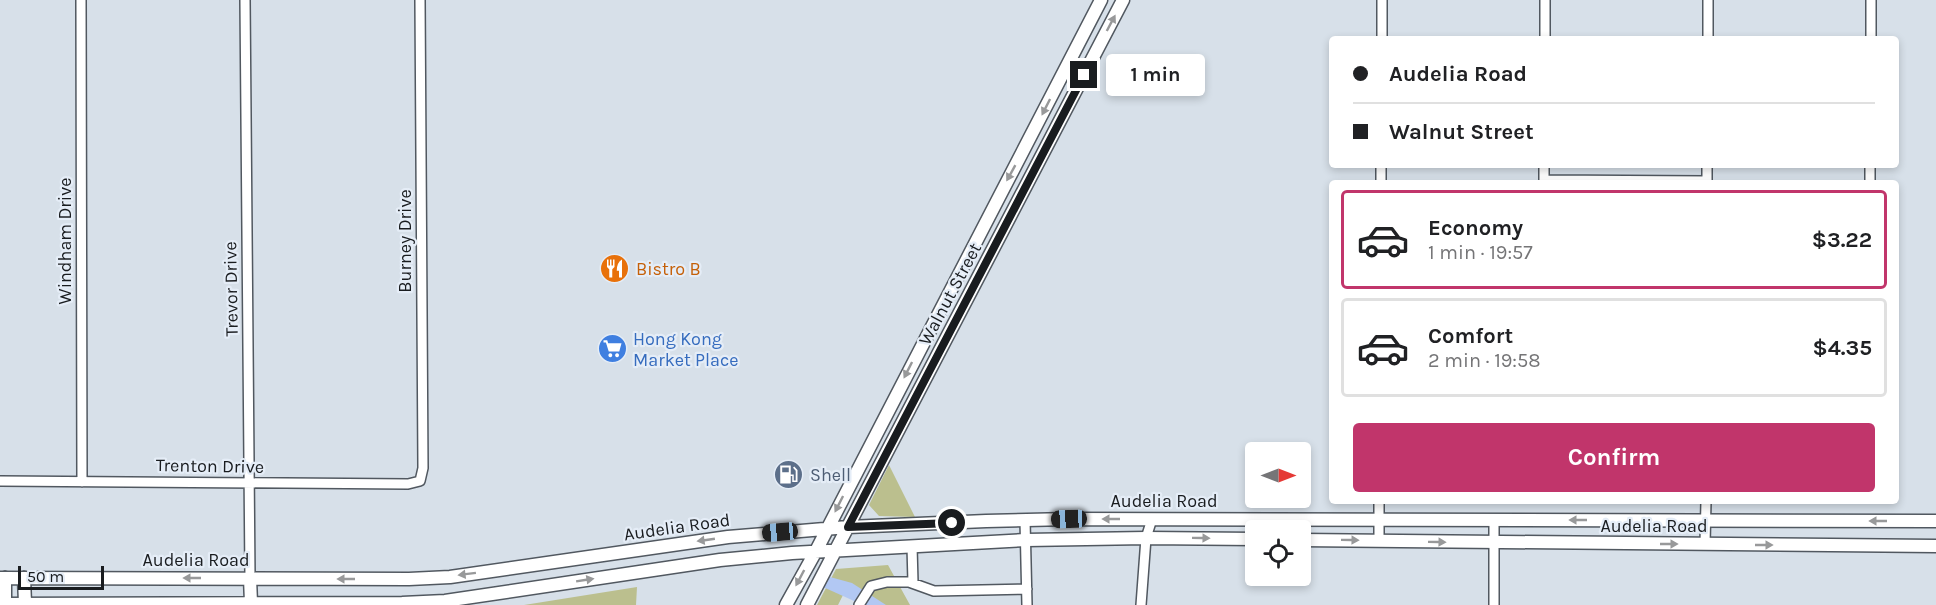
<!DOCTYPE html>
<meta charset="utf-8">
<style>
body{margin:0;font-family:Karla,sans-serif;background:#f6f6f6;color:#202124;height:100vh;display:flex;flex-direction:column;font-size:22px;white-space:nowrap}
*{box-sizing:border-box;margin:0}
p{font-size:20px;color:#757577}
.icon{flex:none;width:33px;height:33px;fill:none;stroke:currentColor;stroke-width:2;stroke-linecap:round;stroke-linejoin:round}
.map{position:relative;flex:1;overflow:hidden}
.details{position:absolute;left:1329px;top:180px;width:570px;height:324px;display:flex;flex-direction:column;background:#fff;border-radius:6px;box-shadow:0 3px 9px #0003}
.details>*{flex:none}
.guide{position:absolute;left:1329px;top:36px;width:570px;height:132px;border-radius:6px;box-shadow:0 3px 9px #0003;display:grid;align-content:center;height:132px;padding:0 24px;background:#fff}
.needle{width:39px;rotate:90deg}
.buttons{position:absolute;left:1245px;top:442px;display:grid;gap:12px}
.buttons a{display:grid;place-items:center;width:66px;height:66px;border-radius:6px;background:#fff;box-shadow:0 3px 9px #0003;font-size:30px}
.scale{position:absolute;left:18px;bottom:15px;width:86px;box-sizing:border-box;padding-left:6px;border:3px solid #191c1f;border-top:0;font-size:16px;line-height:21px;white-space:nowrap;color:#191c1f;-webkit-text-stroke:4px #e5edf7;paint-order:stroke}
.end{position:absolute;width:27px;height:27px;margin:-14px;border:8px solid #191c1f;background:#fff;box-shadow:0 0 0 3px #fff}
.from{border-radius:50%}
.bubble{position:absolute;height:42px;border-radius:6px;background:#fff;box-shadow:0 3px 9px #0003;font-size:20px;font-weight:700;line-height:42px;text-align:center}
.car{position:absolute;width:18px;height:36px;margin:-18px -9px;border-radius:8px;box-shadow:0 0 4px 2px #0007;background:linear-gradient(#222 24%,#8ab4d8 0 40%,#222 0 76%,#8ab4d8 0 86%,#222 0)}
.guide b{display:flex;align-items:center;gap:21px;height:57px;font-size:22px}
.guide b+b{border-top:2px solid #e0e0e0}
.guide i{width:15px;height:15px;background:#202124}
ul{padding:10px 0 0;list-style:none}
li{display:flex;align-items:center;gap:18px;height:99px;margin:0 12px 9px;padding:0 12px;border:3px solid #e0e0e0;border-radius:6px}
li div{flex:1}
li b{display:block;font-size:22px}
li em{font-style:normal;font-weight:700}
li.active{border-color:#c1356b}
li>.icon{width:54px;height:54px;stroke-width:1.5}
.button{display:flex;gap:12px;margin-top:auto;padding:12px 24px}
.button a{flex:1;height:69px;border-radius:6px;background:#c1356b;color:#fff;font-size:24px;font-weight:700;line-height:69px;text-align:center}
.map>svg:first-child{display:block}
</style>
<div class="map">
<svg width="1936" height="605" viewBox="0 0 1936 605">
<rect width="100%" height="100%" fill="#d7e0e9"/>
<path fill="#bbbf8e" d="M889,465L915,517L879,516L869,505Z
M888,565L910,605H867L844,593L838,605H817L836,569Z
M637,587L636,605H524Z"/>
<path fill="#b2c8f3" d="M830,577L852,583L886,605H863L823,587Z"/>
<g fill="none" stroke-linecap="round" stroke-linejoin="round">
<defs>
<path id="street" d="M81,0L82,482
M245,0L250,578
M1382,39V0
M1545,39V0
M1708,39V0
M1871,39V0
M1544,180L1707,181
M1381,183V165
M1544,183V165
M1707,183V165
M1870,183V165
M0,481L408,484L420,481L423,468L420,0
M1025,520L1027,605
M1494,520V605
M1379,541V501
M1705,544L1706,501
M912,546L913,583
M859,605L871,586L887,582H909L934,591L1027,589
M1141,605L1146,538L1152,519"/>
<path id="secondary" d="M1300,540L1936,546
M0,578L409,579L450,577L728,537L848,527L986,521L1069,519L1936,521
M5,578V604
M24,578L25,603
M250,578L251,603
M0,604L402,603L445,601L720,560L792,553L1026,540L1146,538L1256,539
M786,605L816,551L1101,0
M807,605L1123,0"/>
</defs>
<use href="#street" stroke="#515860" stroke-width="12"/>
<use href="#secondary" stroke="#515860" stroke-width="15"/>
<use href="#street" stroke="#fff" stroke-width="9"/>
<use href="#secondary" stroke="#fff" stroke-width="12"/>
</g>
<defs><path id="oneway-solid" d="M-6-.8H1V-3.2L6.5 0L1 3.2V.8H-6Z" transform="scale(1.5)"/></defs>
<g fill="#98999a">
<use href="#oneway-solid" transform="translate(1111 23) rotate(-62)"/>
<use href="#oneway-solid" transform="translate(1046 107) rotate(117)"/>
<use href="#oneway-solid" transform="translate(1011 173) rotate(119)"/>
<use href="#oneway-solid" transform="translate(908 370) rotate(117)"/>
<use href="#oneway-solid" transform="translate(839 504) rotate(117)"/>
<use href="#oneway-solid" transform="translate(1111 519) rotate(-180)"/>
<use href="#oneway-solid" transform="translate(1578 520) rotate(-180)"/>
<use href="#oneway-solid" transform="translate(1878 521) rotate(-180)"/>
<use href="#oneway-solid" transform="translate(1201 538) rotate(1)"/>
<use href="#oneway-solid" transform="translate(706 540) rotate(172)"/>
<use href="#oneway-solid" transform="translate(1350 540) rotate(1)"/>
<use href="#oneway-solid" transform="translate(1437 542) rotate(1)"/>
<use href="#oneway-solid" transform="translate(1669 544)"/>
<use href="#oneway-solid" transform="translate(1764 545)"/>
<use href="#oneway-solid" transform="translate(467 574) rotate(173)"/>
<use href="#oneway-solid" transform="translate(192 578) rotate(-180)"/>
<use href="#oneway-solid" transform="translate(800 578) rotate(118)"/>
<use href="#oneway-solid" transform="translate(346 579) rotate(-180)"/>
<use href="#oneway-solid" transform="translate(585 580) rotate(-9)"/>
</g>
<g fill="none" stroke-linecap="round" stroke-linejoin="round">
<path stroke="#191c1f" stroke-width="8" d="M952,523L848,527L1084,75"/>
</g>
<defs>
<symbol id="restaurant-disc" viewBox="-11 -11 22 22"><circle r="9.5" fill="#e8710a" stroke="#e5edf7"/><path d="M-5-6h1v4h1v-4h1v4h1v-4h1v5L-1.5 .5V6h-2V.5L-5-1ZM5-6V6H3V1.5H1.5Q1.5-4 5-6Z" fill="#fff"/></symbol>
<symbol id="supermarket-disc" viewBox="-11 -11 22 22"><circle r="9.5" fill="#3f7fe0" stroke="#e5edf7"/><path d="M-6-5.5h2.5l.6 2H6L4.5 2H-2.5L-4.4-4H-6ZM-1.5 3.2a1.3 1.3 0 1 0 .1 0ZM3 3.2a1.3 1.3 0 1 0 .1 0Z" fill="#fff"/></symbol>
<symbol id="fuel-disc" viewBox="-11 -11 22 22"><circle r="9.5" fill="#5c6f8a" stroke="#e5edf7"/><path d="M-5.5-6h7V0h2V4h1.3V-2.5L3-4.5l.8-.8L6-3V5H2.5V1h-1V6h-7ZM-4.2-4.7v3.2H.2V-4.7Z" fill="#fff"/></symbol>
</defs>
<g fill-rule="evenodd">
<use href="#restaurant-disc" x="598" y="252" width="33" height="33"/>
<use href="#supermarket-disc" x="596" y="332" width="33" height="33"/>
<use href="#fuel-disc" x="772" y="458" width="33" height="33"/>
</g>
<g text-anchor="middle" stroke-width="4.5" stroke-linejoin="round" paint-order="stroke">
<g font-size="18" fill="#191c1f" stroke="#e5edf7">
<text transform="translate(65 241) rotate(-90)" y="6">Windham Drive</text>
<text transform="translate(405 241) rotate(-90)" y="6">Burney Drive</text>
<text transform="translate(231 289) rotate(-91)" y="6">Trevor Drive</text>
<text transform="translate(950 294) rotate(-62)" y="6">Walnut Street</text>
<text transform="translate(210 466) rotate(1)" y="6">Trenton Drive</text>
<text x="1164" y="507">Audelia Road</text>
<text x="1654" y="532">Audelia Road</text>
<text transform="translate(677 527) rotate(-8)" y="6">Audelia Road</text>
<text x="196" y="566">Audelia Road</text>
</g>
<g font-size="18" fill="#c56008" stroke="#e5edf7" text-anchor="start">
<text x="636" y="275">Bistro B</text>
</g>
<g font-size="18" fill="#366cbe" stroke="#e5edf7" text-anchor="start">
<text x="633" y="345">Hong Kong<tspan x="633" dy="21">Market Place</tspan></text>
</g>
<g font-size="18" fill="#4e5e75" stroke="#e5edf7" text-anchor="start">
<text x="810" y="481">Shell</text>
</g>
</g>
</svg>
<div class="buttons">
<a><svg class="needle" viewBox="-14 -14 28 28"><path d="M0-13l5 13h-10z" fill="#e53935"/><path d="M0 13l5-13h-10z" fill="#757577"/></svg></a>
<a><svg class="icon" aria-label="locate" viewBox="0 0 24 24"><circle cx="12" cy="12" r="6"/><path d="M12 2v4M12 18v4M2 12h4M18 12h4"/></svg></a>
</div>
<div class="scale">50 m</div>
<i class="end from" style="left:952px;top:523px"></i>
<i class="end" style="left:1084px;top:75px"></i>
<div class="bubble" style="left:1106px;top:54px;width:99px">1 min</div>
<i class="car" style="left:1069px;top:519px;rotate:268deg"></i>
<i class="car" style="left:780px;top:532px;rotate:265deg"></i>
<div class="guide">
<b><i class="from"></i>Audelia Road</b>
<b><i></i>Walnut Street</b>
</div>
<section class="details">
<ul>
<li class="active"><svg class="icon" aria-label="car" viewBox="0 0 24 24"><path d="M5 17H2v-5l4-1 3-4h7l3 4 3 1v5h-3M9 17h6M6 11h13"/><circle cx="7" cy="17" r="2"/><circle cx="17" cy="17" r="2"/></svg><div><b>Economy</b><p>1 min · 19:57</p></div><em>$3.22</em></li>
<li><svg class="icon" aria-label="car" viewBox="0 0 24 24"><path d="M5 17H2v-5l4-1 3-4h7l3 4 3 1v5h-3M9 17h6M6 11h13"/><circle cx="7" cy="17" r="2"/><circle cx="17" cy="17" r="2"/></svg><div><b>Comfort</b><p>2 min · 19:58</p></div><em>$4.35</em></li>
</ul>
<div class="button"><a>Confirm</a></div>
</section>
</div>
